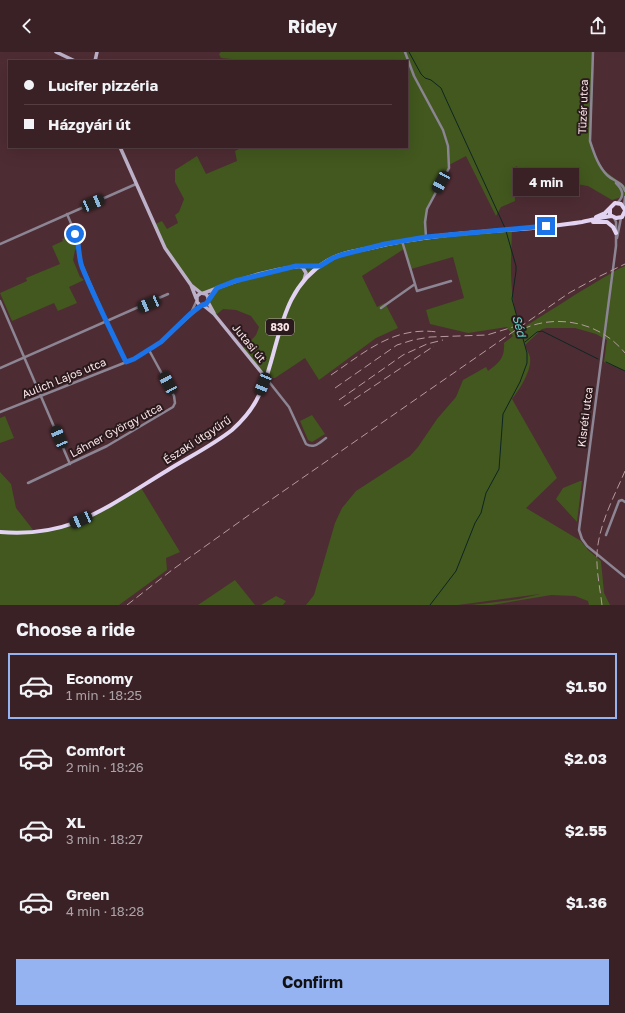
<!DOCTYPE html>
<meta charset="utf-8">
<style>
body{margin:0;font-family:"Golos Text",sans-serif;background:#41292e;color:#f1f3f6;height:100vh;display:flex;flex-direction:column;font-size:15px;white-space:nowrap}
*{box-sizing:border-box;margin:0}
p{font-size:13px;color:#aba3a7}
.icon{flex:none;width:22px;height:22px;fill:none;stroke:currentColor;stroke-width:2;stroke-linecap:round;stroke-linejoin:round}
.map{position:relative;height:553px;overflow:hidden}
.panel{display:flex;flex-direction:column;background:#3a2126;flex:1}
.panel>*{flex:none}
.hud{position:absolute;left:8px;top:8px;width:400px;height:88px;border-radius:0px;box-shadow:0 4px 16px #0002,0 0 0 1px #543e43;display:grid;align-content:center;height:88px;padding:0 16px;background:#3a2126}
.end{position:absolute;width:18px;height:18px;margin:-9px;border:5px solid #1a73e8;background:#fff;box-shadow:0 0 0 2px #fff}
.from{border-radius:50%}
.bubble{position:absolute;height:28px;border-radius:0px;background:#3a2126;box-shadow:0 4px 16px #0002,0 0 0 1px #543e43;font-size:13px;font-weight:700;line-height:28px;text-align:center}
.car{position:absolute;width:12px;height:24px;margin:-12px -6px;border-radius:5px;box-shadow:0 0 3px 1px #0007;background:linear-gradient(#222 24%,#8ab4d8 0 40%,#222 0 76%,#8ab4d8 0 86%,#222 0)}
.hud b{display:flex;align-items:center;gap:14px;height:38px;font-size:15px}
.hud b+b{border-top:1px solid #543e43}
.hud i{width:10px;height:10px;background:#f1f3f6}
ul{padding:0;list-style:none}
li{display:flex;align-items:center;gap:12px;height:66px;margin:0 8px 6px;padding:0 8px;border:2px solid transparent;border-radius:0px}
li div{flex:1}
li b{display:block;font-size:15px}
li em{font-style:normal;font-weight:700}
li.active{border-color:#95b2f1}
li>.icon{width:36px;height:36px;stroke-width:1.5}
h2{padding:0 16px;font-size:18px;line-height:48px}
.cta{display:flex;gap:8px;margin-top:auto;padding:8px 16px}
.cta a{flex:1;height:46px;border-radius:0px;background:#95b2f1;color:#111;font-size:16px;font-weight:700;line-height:46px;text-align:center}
header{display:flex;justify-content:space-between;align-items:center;height:52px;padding:0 16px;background:#3a2126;font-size:18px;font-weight:700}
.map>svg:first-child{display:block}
</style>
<header><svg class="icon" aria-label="back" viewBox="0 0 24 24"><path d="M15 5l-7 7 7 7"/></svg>Ridey<svg class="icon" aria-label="share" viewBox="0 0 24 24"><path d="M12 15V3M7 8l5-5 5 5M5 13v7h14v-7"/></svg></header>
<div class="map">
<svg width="625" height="553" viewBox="0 0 625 553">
<rect width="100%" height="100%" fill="#4e2c33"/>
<path fill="#42581e" d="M221,0H594L591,89L597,107L605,119L625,134V144L612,148L588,134L565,130L549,134L516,114L514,124L515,149L501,155L496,164L466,104L449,113L448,118L430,149L427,157L426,186L512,177C511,211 508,245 521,277C547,261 572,244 598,229C607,224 615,218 625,214V319L604,310L607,288L596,282L575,276H547L542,277L525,293C526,297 529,301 530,305C532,318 520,337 512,347L557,426L526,456L581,489L588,498L601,509L604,541L610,553H589L588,549L575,544L551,543L492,553H472L519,547L540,542L458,553H306L314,543L335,471L342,456L356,439L410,404L418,395L437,367L456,345L463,328L486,315L488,319C499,311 505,306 504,291L513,284L507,275L468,281L430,272L426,258L464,246L453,205L411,217L404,197L362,224L377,255L385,251L398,276L376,286L319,328L305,306L275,326H265L242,298L256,283L259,275L251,264L236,258L223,257L215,264L208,250L216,237L201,241C179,222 166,199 153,173L162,169L167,177L178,171L175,163L179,160L184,147L175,130V118L197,104L206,122L237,109L235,99L243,95H407V9H233L232,7L221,6L219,2Z
M75,182L79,190V196L75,198L73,208L80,225L84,228L69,235L77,251L58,259L54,251L12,269L0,241L27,229L26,226L60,212L52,194L63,189L62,187Z
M312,363L325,382L312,390L308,388L300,369Z
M5,364L14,386L0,391V366Z
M0,420L11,432L16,456L34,479C75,475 106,454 140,434L180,500L166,506L167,518L119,553H0Z
M580,429H582L577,470L556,447L563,436Z
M235,528L255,553H198Z
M276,544L286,549L283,553H261Z"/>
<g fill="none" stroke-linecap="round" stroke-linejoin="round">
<path stroke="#0e2523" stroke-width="1" d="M409,0L421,22L425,26L431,28L441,36L445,45L505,176
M525,290L537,280L542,279L598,307
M606,310L625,319
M430,553L456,519L475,471L481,461L486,441L499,417L503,362L520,330L527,311V301L512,247L516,219V214L506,179"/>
<path stroke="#8c8594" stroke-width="2.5" d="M405,0L414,24L443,78L448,94L449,116L427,157L425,170L426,185
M593,0L590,89C594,101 598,114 607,123C613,129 623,130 625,139
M616,131C623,138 625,144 617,151
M624,154L625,145
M67,162L79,190V203L82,213L107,270L126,310
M614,166L616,170V194L579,478L582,487L587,494L625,525
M617,186L621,166
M0,192L136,132
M415,232L417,239L451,229
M0,249L70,412
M381,256L415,232L402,189
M191,261L196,250
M0,316L168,242
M266,326L289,355L306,392C314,397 319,391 326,386
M0,360L134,307L161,290L202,253
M28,431L107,394L173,355L175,351L174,344L149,298
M606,483L619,449L622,448L625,450"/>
<path stroke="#bcb1c8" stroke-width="3.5" d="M56,0L75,9
M95,9L97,0
M120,95L165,196L191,233L196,246
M299,214L303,216L306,221L304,228
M191,233L201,241
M204,241C240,227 281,212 320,214
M208,247L216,236
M208,250L214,261
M203,253L208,250V245L206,242L201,241L197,244V250L200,253H203L214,262L266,326"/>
<path stroke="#e1d3f1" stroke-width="4" d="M610,156V163L616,166L622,165L625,159
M596,165L605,161L615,151L621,152L625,158
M593,170H607L613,175L616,181
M0,480C25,482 50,480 74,471C107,458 138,436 168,418C189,405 213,393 232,378C241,370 250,360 256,349C282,301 274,241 327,209C340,201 356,199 370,196C427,182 487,180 545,175C557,173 570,172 582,170C592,168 602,165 612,164"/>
<path stroke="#b59a9e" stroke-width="1" stroke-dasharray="8 4" stroke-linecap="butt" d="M523,277C558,261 601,271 625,301
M331,323C364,301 393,274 437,280
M335,336L397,293L413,288L430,285L487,283L513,275
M339,348L403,303L427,292L443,288
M344,354L434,294
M127,553L172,518L249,463L569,241L596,226L625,212
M602,553C600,536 596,518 597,501C599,472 614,445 625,419"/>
</g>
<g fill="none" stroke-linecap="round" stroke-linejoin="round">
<path stroke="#1a73e8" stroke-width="5" d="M75,182C80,193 78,204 82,215C95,247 111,279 126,310L134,307L161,290L190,262L202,253L206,252L217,236L235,229L296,214H320L333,206L341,203L385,192L426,185L546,174"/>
</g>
<g text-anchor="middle" stroke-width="4" stroke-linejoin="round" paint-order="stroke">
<rect fill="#2a1a1d" stroke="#bca7aa" stroke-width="1" x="266" y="267" width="28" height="16" rx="3"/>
<g font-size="10" font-weight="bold" fill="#fbe4e7">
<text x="280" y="279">830</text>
</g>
<g font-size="11" fill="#fbe4e7" stroke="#2a1a1d">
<text transform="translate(583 55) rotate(-88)" y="4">Tüzér utca</text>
<text transform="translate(249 291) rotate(51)" y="4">Jutasi út</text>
<text transform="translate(64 326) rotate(-22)" y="4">Aulich Lajos utca</text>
<text transform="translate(585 365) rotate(-83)" y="4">Kisréti utca</text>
<text transform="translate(116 378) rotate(-28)" y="4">Láhner György utca</text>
<text transform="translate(197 388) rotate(-33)" y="4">Északi útgyűrű</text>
</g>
<g font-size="12" font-style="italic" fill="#63d8cd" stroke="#2a1a1d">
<text transform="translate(519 274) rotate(75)" y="4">Séd</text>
</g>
</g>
</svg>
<i class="end from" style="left:75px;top:182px"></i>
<i class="end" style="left:546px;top:174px"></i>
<div class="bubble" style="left:513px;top:116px;width:66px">4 min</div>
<i class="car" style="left:441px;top:130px;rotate:209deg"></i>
<i class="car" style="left:93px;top:151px;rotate:67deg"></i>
<i class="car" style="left:149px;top:252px;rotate:247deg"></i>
<i class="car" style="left:168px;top:331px;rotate:332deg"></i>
<i class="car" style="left:263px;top:332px;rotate:202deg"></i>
<i class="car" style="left:59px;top:385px;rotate:337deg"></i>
<i class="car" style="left:81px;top:468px;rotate:246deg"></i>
<div class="hud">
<b><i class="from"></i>Lucifer pizzéria</b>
<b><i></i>Házgyári út</b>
</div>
</div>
<section class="panel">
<h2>Choose a ride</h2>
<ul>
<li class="active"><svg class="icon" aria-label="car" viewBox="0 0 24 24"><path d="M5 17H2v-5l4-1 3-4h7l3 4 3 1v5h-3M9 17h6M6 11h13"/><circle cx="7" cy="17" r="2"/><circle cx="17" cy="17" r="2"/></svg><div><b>Economy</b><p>1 min · 18:25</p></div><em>$1.50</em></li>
<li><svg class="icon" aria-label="car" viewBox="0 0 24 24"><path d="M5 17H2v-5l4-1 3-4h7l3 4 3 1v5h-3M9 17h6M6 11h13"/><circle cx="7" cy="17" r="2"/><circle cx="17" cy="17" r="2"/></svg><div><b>Comfort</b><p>2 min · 18:26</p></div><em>$2.03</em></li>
<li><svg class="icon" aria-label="car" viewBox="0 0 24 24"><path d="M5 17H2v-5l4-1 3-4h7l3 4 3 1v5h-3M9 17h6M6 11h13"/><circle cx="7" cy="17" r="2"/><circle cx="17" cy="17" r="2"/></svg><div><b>XL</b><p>3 min · 18:27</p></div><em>$2.55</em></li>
<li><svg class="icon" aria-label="car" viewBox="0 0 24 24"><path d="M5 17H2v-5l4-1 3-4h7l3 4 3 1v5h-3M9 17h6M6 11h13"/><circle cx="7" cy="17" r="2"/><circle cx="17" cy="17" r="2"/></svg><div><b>Green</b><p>4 min · 18:28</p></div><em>$1.36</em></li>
</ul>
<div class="cta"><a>Confirm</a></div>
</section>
